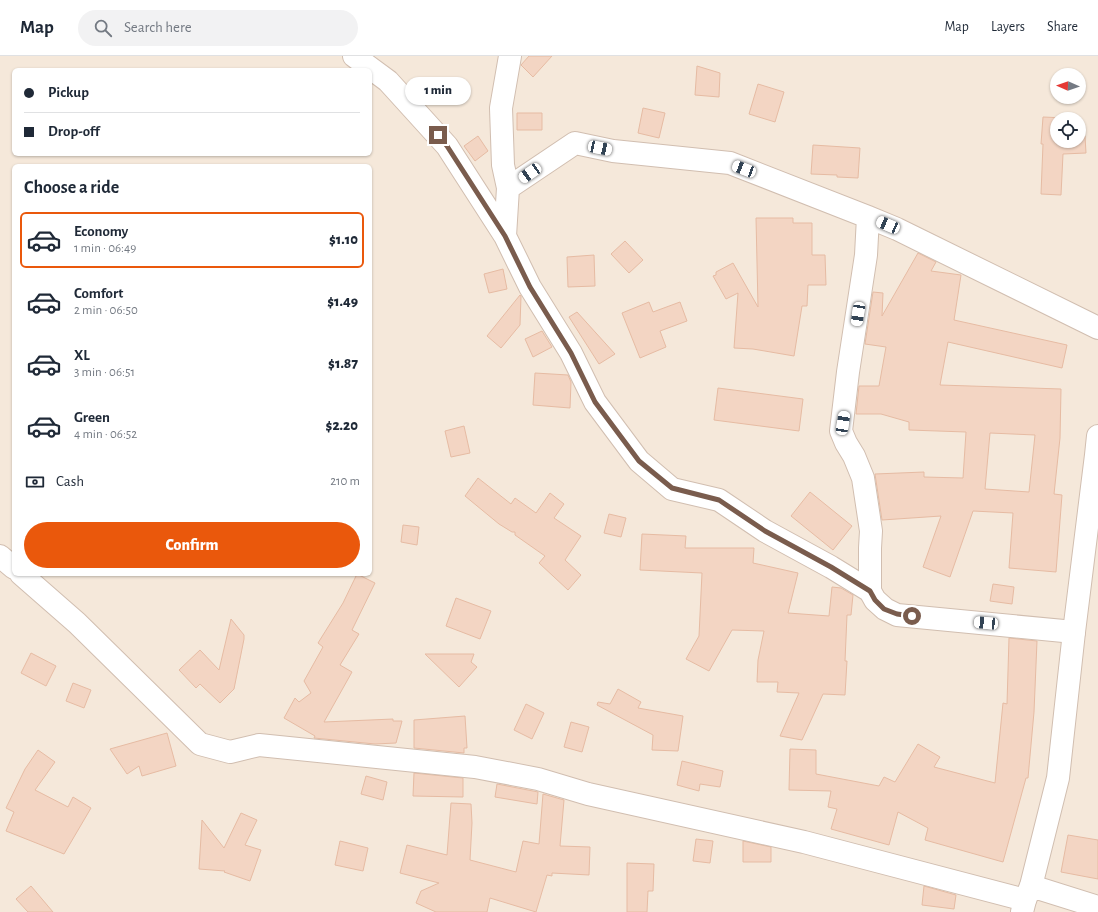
<!DOCTYPE html>
<meta charset="utf-8">
<style>
body{margin:0;font-family:"Alegreya Sans",sans-serif;background:#f2f2f3;color:#1f2937;height:100vh;display:flex;flex-direction:column;font-size:15px;white-space:nowrap}
*{box-sizing:border-box;margin:0}
p{font-size:13px;color:#747a83}
.icon{flex:none;width:22px;height:22px;fill:none;stroke:currentColor;stroke-width:2;stroke-linecap:round;stroke-linejoin:round}
.map{position:relative;flex:1;overflow:hidden}
.drawer{position:absolute;left:12px;top:108px;width:360px;height:412px;display:flex;flex-direction:column;background:#fff;border-radius:6px;box-shadow:0 1px 3px #0004}
.drawer>*{flex:none}
.guide{position:absolute;left:12px;top:12px;width:360px;height:88px;border-radius:6px;box-shadow:0 1px 3px #0004;display:grid;align-content:center;height:88px;padding:0 12px;background:#fff}
.needle{width:26px;rotate:272deg}
.fabs{position:absolute;left:1050px;top:12px;display:grid;gap:8px}
.fabs a{display:grid;place-items:center;width:36px;height:36px;border-radius:50%;background:#fff;box-shadow:0 1px 3px #0004;font-size:20px}
.end{position:absolute;width:18px;height:18px;margin:-9px;border:5px solid #7a5c4d;background:#fff;box-shadow:0 0 0 2px #fff}
.from{border-radius:50%}
.bubble{position:absolute;height:28px;border-radius:14px;background:#fff;box-shadow:0 1px 3px #0004;font-size:13px;font-weight:800;line-height:28px;text-align:center}
.car{position:absolute;width:12px;height:24px;margin:-12px -6px;border-radius:5px;box-shadow:0 0 3px 1px #0007;background:linear-gradient(#fff 24%,#345 0 40%,#fff 0 76%,#345 0 86%,#fff 0)}
.guide b{display:flex;align-items:center;gap:14px;height:38px;font-size:15px}
.guide b+b{border-top:1px solid #e0e1e3}
.guide i{width:10px;height:10px;background:#1f2937}
ul{padding:0;list-style:none}
li{display:flex;align-items:center;gap:12px;height:56px;margin:0 8px 6px;padding:0 4px;border:2px solid transparent;border-radius:6px}
li div{flex:1}
li b{display:block;font-size:15px}
li em{font-style:normal;font-weight:800}
li.current{border-color:#ea580c}
li>.icon{width:36px;height:36px;stroke-width:1.5}
h2{padding:0 12px;font-size:18px;line-height:48px}
.pay{display:flex;align-items:center;gap:10px;height:44px;padding:0 12px;font-size:15px}
.pay p{margin-inline-start:auto}
.primary-button{display:flex;gap:8px;margin-top:auto;padding:8px 12px}
.primary-button a{flex:1;height:46px;border-radius:24px;background:#ea580c;color:#fff;font-size:16px;font-weight:800;line-height:46px;text-align:center}
header{display:flex;align-items:center;gap:24px;box-sizing:border-box;height:56px;padding:0 20px;background:#fff;border-bottom:1px solid #e0e1e3}
header strong{font-size:19px}
nav{display:flex;gap:22px;margin-inline-start:auto;font-size:14px}
.search{width:280px;height:36px;background:#f2f2f3;display:flex;align-items:center;gap:10px;box-sizing:border-box;padding:0 14px;border-radius:22px;color:#747a83;font-size:15px}
.map>svg:first-child{display:block}
</style>
<header>
<strong>Map</strong>
<div class="search"><svg class="icon" aria-label="search" viewBox="0 0 24 24"><circle cx="10" cy="10" r="6"/><path d="M15 15l6 6"/></svg>Search here</div>
<nav><a>Map</a><a>Layers</a><a>Share</a></nav>
</header>
<div class="map">
<svg width="1098" height="856" viewBox="0 0 1098 856">
<rect width="100%" height="100%" fill="#fdf6ec"/>
<path fill="#f5e8da" fill-rule="evenodd" d="M0,0H1098V856H0ZM14,14H370V98H14ZM1057,19H1079V41H1057ZM1057,63H1079V85H1057ZM14,110H370V518H14Z"/>
<path fill="#f3d5c3" stroke="#e6bba3" fill-rule="evenodd" d="M529,0H552L533,21L521,9Z
M697,10L720,17L719,41L695,39Z
M758,28L784,36L775,66L749,58Z
M643,52L665,57L659,82L638,77Z
M517,57H542V74H517Z
M1043,61L1066,62V63H1057V85H1079V80H1085L1086,97L1063,98L1061,139L1041,138L1043,88H1041Z
M478,80L488,95L475,105L464,90Z
M813,89L860,92L858,122L837,121V119L811,118Z
M756,162H793V167H812V199H825L826,229H808L807,250H802L794,300L753,293L734,292L738,237L726,243L713,220L716,219V216L733,207L758,251Z
M625,185L643,204L629,217L611,198Z
M918,197L936,206L931,215L961,219L954,264L1067,289L1062,312L948,286L940,329L1061,333L1060,382L1054,438L1062,439L1056,516L1009,512L1013,457L973,455L950,521L923,511L941,460L882,464L875,418L924,416V421L963,422L966,376L909,374V366L881,358H856L859,330H879L886,291L865,288L873,236L883,237L882,260ZM990,377L1035,379L1029,436L985,433Z
M594,199L595,230L568,231L567,201Z
M503,213L507,233L489,237L484,218Z
M520,239L521,240L520,269L501,292L487,280Z
M649,246L653,256L680,246L687,265L660,275L666,291L640,302L622,257Z
M577,256L615,298L599,308L569,261Z
M542,275L552,291L533,301L525,283Z
M535,317L568,319L571,326L570,352L533,349Z
M718,332L803,343L799,375L714,364Z
M464,370L470,397L451,401L445,375Z
M478,422L511,448L515,442L536,457L550,437L564,448L554,462L581,480L565,504L581,519L568,534L539,507L545,500L515,479V476H512L499,468L465,440Z
M810,436L852,470L833,494L791,460Z
M609,458L626,462L621,481L604,477Z
M403,469L419,471L417,489L401,486Z
M642,478L686,480L685,492H754L753,507L798,517L788,557L829,560L832,531L841,532L853,539L851,559H847L845,605H847L845,639L823,638L802,684L780,680L799,637L777,636L778,626H757L758,604L764,575L732,574L709,615L686,603L699,580L702,517L640,514Z
M357,518L375,527L352,574L359,578L340,609L352,616L324,666L393,663V665H402L396,687L375,688L314,682L315,680L284,662L295,642L299,646L311,637L304,625L323,591L318,587L343,547Z
M993,528L1014,531L1012,548L990,545Z
M456,542L491,555L480,583L446,570Z
M231,563L244,579V583L234,633L220,647L200,628L196,632L179,614L200,594L219,614Z
M1009,582L1037,585L1034,656L1028,722H1026L1003,806L925,784L928,772L898,756L889,789L831,773L837,753L828,751L831,735L789,734L790,693L816,694V718L879,730L884,721L895,726L918,688L940,701L934,711L995,727L1003,647L1007,648Z
M31,597L56,610L46,630L21,617Z
M425,598H474L471,606L477,611L459,631Z
M73,627L91,634L84,652L66,645Z
M618,633L641,646L638,652L683,660L678,695L652,694L653,679L597,649L598,646L610,648Z
M526,648L544,657L532,683L514,674Z
M465,660L467,692H464V697L414,692V664Z
M571,666L589,671L582,696L564,691Z
M167,677L176,710L142,720L139,710L127,718L110,693Z
M38,694L55,706L35,734L68,751L73,741L91,752L64,798L6,775L14,756L6,752L25,713Z
M682,705L723,715L720,731L700,728L699,735L677,729Z
M414,717L463,722V741L413,740Z
M366,720L387,726L383,744L361,738Z
M497,728L538,736L537,748L495,741Z
M543,738L564,744L560,790L590,791L589,819L552,817V820L547,819L536,856L490,842L487,856H436L416,847L421,835L439,827L400,817L407,789L447,799L451,747L471,748L472,767L470,804L516,816L523,785L539,788Z
M241,757L257,764L245,789L261,794L250,825L224,816L225,815L199,813L202,764L224,792Z
M1068,779L1098,784V823L1061,816Z
M696,783L713,785L710,807L693,805Z
M340,785L368,792L363,815L335,809Z
M743,785L771,791V806H743Z
M627,807L654,808L653,835H648L647,856H627Z
M31,830L53,856H28L16,843Z
M924,830L956,839L954,853L922,849Z"/>
<g fill="none" stroke-linecap="round" stroke-linejoin="round">
<defs>
<path id="minor" d="M354,0L388,25L447,90L505,180
M510,0L501,52L503,109L508,132L505,180L530,231L571,297L595,346L639,405L672,433L719,444L765,475L831,511L870,535L875,544L885,553L897,559L1074,576
M508,132L575,87L613,95L730,107L868,161L897,173L1098,272
M868,161L866,199L848,316L841,375L846,387L854,400L863,422L871,475L870,492V535
M0,500L14,512
M21,518L77,567L200,688L230,696L259,689L475,711L538,723L588,738L804,786L1025,844
M1031,830L1098,851"/>
<path id="tertiary" d="M1022,856L1025,844L1031,830L1058,722L1074,576L1096,399L1098,380"/>
</defs>
<use href="#minor" stroke="#d1beb0" stroke-width="24"/>
<use href="#tertiary" stroke="#d1beb0" stroke-width="24"/>
<use href="#minor" stroke="#fff" stroke-width="22"/>
<use href="#tertiary" stroke="#fff" stroke-width="22"/>
</g>
<g fill="none" stroke-linecap="round" stroke-linejoin="round">
<path stroke="#7a5c4d" stroke-width="5" d="M438,79L447,90L505,180L530,231L571,297L595,346L639,405L672,432L719,444L765,475L831,511L870,535L875,544L884,553L897,558L912,560"/>
</g>
</svg>
<div class="fabs">
<a><svg class="needle" viewBox="-14 -14 28 28"><path d="M0-13l5 13h-10z" fill="#e53935"/><path d="M0 13l5-13h-10z" fill="#747a83"/></svg></a>
<a><svg class="icon" aria-label="locate" viewBox="0 0 24 24"><circle cx="12" cy="12" r="6"/><path d="M12 2v4M12 18v4M2 12h4M18 12h4"/></svg></a>
</div>
<i class="end from" style="left:912px;top:560px"></i>
<i class="end" style="left:438px;top:79px"></i>
<div class="bubble" style="left:405px;top:21px;width:66px">1 min</div>
<i class="car" style="left:600px;top:92px;rotate:102deg"></i>
<i class="car" style="left:744px;top:113px;rotate:291deg"></i>
<i class="car" style="left:530px;top:117px;rotate:236deg"></i>
<i class="car" style="left:888px;top:169px;rotate:293deg"></i>
<i class="car" style="left:858px;top:258px;rotate:189deg"></i>
<i class="car" style="left:843px;top:367px;rotate:9deg"></i>
<i class="car" style="left:986px;top:567px;rotate:275deg"></i>
<div class="guide">
<b><i class="from"></i>Pickup</b>
<b><i></i>Drop-off</b>
</div>
<section class="drawer">
<h2>Choose a ride</h2>
<ul>
<li class="current"><svg class="icon" aria-label="car" viewBox="0 0 24 24"><path d="M5 17H2v-5l4-1 3-4h7l3 4 3 1v5h-3M9 17h6M6 11h13"/><circle cx="7" cy="17" r="2"/><circle cx="17" cy="17" r="2"/></svg><div><b>Economy</b><p>1 min · 06:49</p></div><em>$1.10</em></li>
<li><svg class="icon" aria-label="car" viewBox="0 0 24 24"><path d="M5 17H2v-5l4-1 3-4h7l3 4 3 1v5h-3M9 17h6M6 11h13"/><circle cx="7" cy="17" r="2"/><circle cx="17" cy="17" r="2"/></svg><div><b>Comfort</b><p>2 min · 06:50</p></div><em>$1.49</em></li>
<li><svg class="icon" aria-label="car" viewBox="0 0 24 24"><path d="M5 17H2v-5l4-1 3-4h7l3 4 3 1v5h-3M9 17h6M6 11h13"/><circle cx="7" cy="17" r="2"/><circle cx="17" cy="17" r="2"/></svg><div><b>XL</b><p>3 min · 06:51</p></div><em>$1.87</em></li>
<li><svg class="icon" aria-label="car" viewBox="0 0 24 24"><path d="M5 17H2v-5l4-1 3-4h7l3 4 3 1v5h-3M9 17h6M6 11h13"/><circle cx="7" cy="17" r="2"/><circle cx="17" cy="17" r="2"/></svg><div><b>Green</b><p>4 min · 06:52</p></div><em>$2.20</em></li>
</ul>
<div class="pay"><svg class="icon" aria-label="cash" viewBox="0 0 24 24"><path d="M3 7h18v10H3z"/><circle cx="12" cy="12" r="2"/></svg>Cash<p>210 m</p></div>
<div class="primary-button"><a>Confirm</a></div>
</section>
</div>
